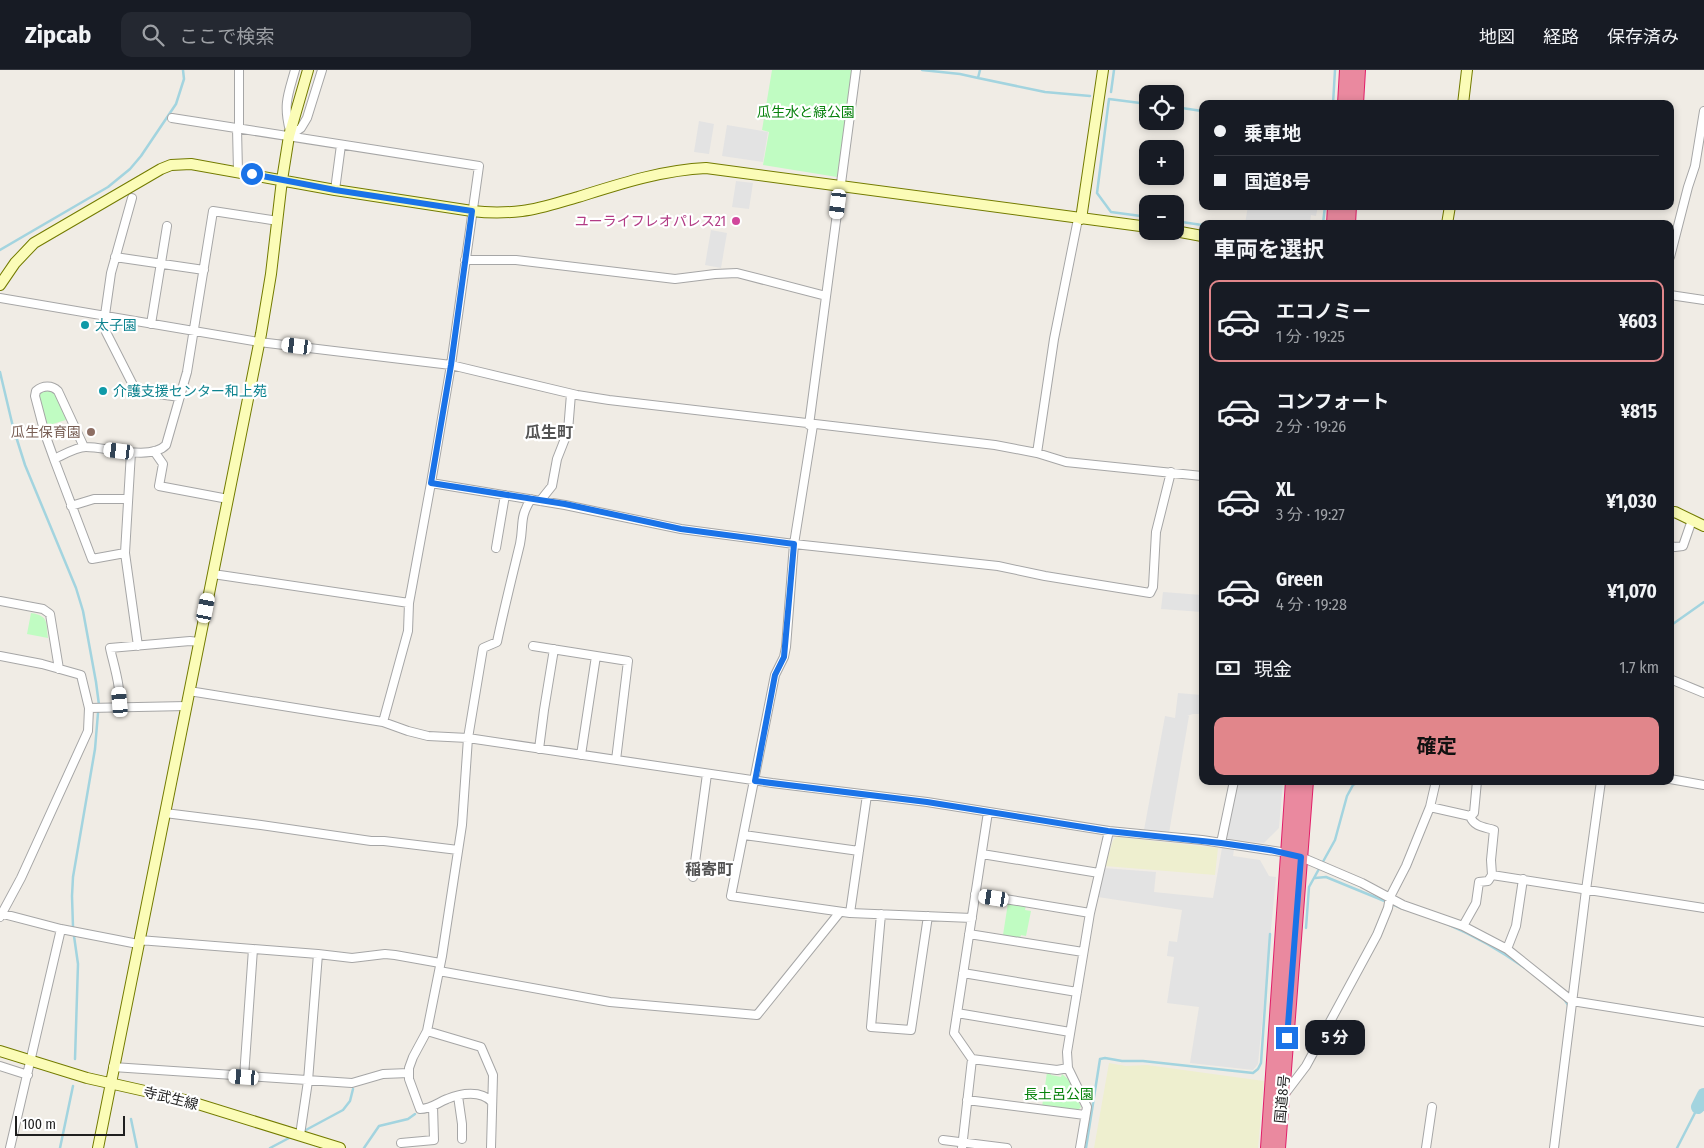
<!DOCTYPE html>
<html lang="ja">
<meta charset="utf-8">
<style>
body{margin:0;font-family:"Fira Sans Condensed","Noto Sans JP",sans-serif;background:#242831;color:#f1f3f6;height:100vh;display:flex;flex-direction:column;font-size:19px;white-space:nowrap}
*{box-sizing:border-box;margin:0}
p{font-size:16px;color:#9ea1a6}
.icon{flex:none;width:28px;height:28px;fill:none;stroke:currentColor;stroke-width:2;stroke-linecap:round;stroke-linejoin:round}
.map{position:relative;flex:1;overflow:hidden}
.details{position:absolute;left:1199px;top:150px;width:475px;height:565px;display:flex;flex-direction:column;background:#171b24;border-radius:10px;box-shadow:0 2px 8px #0003}
.details>*{flex:none}
.hud{position:absolute;left:1199px;top:30px;width:475px;height:110px;border-radius:10px;box-shadow:0 2px 8px #0003;display:grid;align-content:center;height:110px;padding:0 15px;background:#171b24}
.tools{position:absolute;left:1139px;top:15px;display:grid;gap:10px}
.tools a{display:grid;place-items:center;width:45px;height:45px;border-radius:10px;background:#171b24;box-shadow:0 2px 8px #0003;font-size:25px}
.scale{position:absolute;left:15px;bottom:12px;width:110px;box-sizing:border-box;padding-left:5px;border:2px solid #1f1f1f;border-top:0;font-size:14px;line-height:18px;white-space:nowrap;color:#1f1f1f;-webkit-text-stroke:4px #fff;paint-order:stroke}
.end{position:absolute;width:22px;height:22px;margin:-11px;border:6px solid #1a73e8;background:#fff;box-shadow:0 0 0 2px #fff}
.from{border-radius:50%}
.bubble{position:absolute;height:35px;border-radius:10px;background:#171b24;box-shadow:0 2px 8px #0003;font-size:16px;font-weight:700;line-height:35px;text-align:center}
.car{position:absolute;width:15px;height:30px;margin:-15px -8px;border-radius:6px;box-shadow:0 0 4px 1px #0007;background:linear-gradient(#fff 24%,#345 0 40%,#fff 0 76%,#345 0 86%,#fff 0)}
.hud b{display:flex;align-items:center;gap:18px;height:48px;font-size:19px}
.hud b+b{border-top:1px solid #363941}
.hud i{width:12px;height:12px;background:#f1f3f6}
ul{padding:0;list-style:none}
li{display:flex;align-items:center;gap:15px;height:82px;margin:0 10px 8px;padding:0 5px;border:2px solid transparent;border-radius:10px}
li div{flex:1}
li b{display:block;font-size:19px}
li em{font-style:normal;font-weight:700}
li.selected{border-color:#e1868b}
li>.icon{width:45px;height:45px;stroke-width:1.5}
h2{padding:0 15px;font-size:22px;line-height:60px}
.pay{display:flex;align-items:center;gap:12px;height:55px;padding:0 15px;font-size:19px}
.pay p{margin-inline-start:auto}
.action{display:flex;gap:10px;margin-top:auto;padding:10px 15px}
.action a{flex:1;height:58px;border-radius:10px;background:#e1868b;color:#111;font-size:20px;font-weight:700;line-height:58px;text-align:center}
header{display:flex;align-items:center;gap:30px;box-sizing:border-box;height:70px;padding:0 25px;background:#171b24;border-bottom:1px solid #363941}
header strong{font-size:24px}
nav{display:flex;gap:28px;margin-inline-start:auto;font-size:18px}
.search{width:350px;height:45px;background:#242831;display:flex;align-items:center;gap:12px;box-sizing:border-box;padding:0 18px;border-radius:10px;color:#9ea1a6;font-size:19px}
.map>svg:first-child{display:block}
</style>
<header>
<strong>Zipcab</strong>
<div class="search"><svg class="icon" aria-label="search" viewBox="0 0 24 24"><circle cx="10" cy="10" r="6"/><path d="M15 15l6 6"/></svg>ここで検索</div>
<nav><a>地図</a><a>経路</a><a>保存済み</a></nav>
</header>
<div class="map">
<svg width="1704" height="1078" viewBox="0 0 1704 1078">
<rect width="100%" height="100%" fill="#f0ece5"/>
<path fill="#eeefcf" d="M1117,767L1218,778L1215,805L1105,796L1113,770Z
M1109,993L1126,996L1147,995L1264,1011L1258,1078H1094Z"/>
<path fill="#c0fcc2" d="M772,0H853L837,107L763,95L769,62L762,60Z
M51,319L55,322L69,349L46,356L38,324L40,320Z
M31,543C49,546 46,552 48,568L27,564Z
M1008,833L1026,836L1025,840L1031,841L1026,866L1021,865L1020,868L1003,865Z
M1047,1002H1051V1005L1061,1007L1062,1004L1068,1009L1081,1037L1077,1041L1042,1037Z"/>
<path fill="#e3e3e3" d="M699,51L714,54L709,84L694,82Z
M727,55L768,62L763,92L722,86Z
M736,111L753,113L749,139L732,137Z
M1248,136H1318L1316,146L1311,145L1310,154H1245Z
M711,160L727,163L721,198L705,195Z
M1163,522L1202,525V542L1161,539Z
M1178,623L1202,625V644H1193L1187,646H1189L1169,763L1144,760L1165,646L1175,648Z
M1237,711H1283L1279,758L1264,773L1227,769L1225,766Z
M1222,778L1234,780L1233,786L1260,790L1269,806L1276,807L1258,994L1253,1000L1190,993L1199,937L1167,933L1174,887L1167,886L1169,871L1177,872L1182,840L1098,827L1104,798L1156,802L1154,822L1213,828Z"/>
<g fill="none" stroke-linecap="round" stroke-linejoin="round">
<path stroke="#a3d4df" stroke-width="2.5" d="M922,0L960,4L978,8L980,0
M978,8L1045,22L1090,26
M1111,22L1114,0
M1148,34L1109,29L1097,123L1111,142L1148,147
M1333,34L1335,0
M1175,37L1202,41
M1175,151L1202,155
M1323,154L1325,136
M0,180L108,117L130,99L141,86L176,34L184,9L183,0
M0,302L13,357L25,395L76,518L83,541L96,612L99,635
M1670,556L1704,532
M1315,808L1326,807L1404,839
M1445,853C1473,865 1500,880 1525,898
M73,857L72,826L73,807L95,679L98,643
M1306,858L1309,817L1335,770L1347,726L1353,715L1361,711
M74,866L78,894L75,989
M1563,927L1568,935V938
M131,1049L137,1078
M304,1061L343,1040L350,1031L353,1019
M60,1078L73,1016
M270,1078L289,1068
M364,1078L379,1056L408,1049L415,1044
M1086,1078L1100,989L1105,988L1122,991H1143L1253,1003L1258,999L1261,993L1270,864
M1677,1078L1698,1037"/>
<path stroke="#a3d4df" stroke-width="14" d="M1698,1037L1704,1025"/>
<defs>
<path id="street" d="M239,0V58
M172,48L479,96L451,295L431,413L409,533L408,561L383,652
M237,58L238,102
M290,61C283,34 288,25 295,0
M289,66L301,58L307,48L322,0
M335,120L341,75
M115,187L204,200
M1670,187L1688,117L1695,96L1704,41
M465,190H516L675,209L715,204L737,203L826,226
M1670,225L1704,230
M0,228L259,272L451,295L577,325L609,330L995,375L1037,383L1066,392L1202,406
M105,245L111,203L132,128
M151,254L167,156
M106,262L136,321L180,327
M809,355L856,0
M813,355L794,474L786,577L784,587L775,605L731,826L850,843L972,848
M154,381L163,394L159,416L228,429
M131,382L125,483L138,576
M1037,383L1054,269L1078,149
M54,389L45,364L35,326L36,321C43,315 52,315 58,321L84,377
M431,413L565,435L681,459L794,474L998,496L1045,506L1150,523L1153,517L1156,462L1171,402
M540,431L552,416L557,389L568,361L571,324
M71,436L94,429H128
M1670,476L1675,477L1683,476L1692,450
M496,478L505,425
M125,483L92,489L54,389C63,385 76,377 86,377C106,377 151,391 166,375L187,302L213,141L278,151
M213,504L409,533
M0,531L43,539L50,544L59,599
M533,576L628,591L616,690
M0,586L42,594L81,605L89,638L88,661L21,808L0,847
M1670,609L1704,623
M189,621L383,652L408,661L428,666L468,668L772,713L927,732L1109,761L1202,770L1288,783L1301,787L1362,813L1403,835L1463,856L1507,879L1572,931L1704,952
M117,637C124,625 113,593 110,578L190,571L199,572
M89,638L187,636
M539,679L544,640L554,579
M581,685L596,586
M1670,709L1704,715
M1430,737L1470,746
M988,742L954,963L972,989L1057,1000L1068,998
M165,743L261,755L371,771H384L458,780
M1470,746L1474,743L1477,711
M744,765L859,781
M1221,773L1234,711
M982,784L1099,803
M1492,805L1704,838
M693,807L707,704
M975,824L1090,843
M0,843L61,859L138,874
M850,843L867,725
M881,844L871,957L911,960L928,846
M1463,856L1476,833L1479,812L1488,811L1492,805L1491,790L1494,760C1484,757 1474,757 1470,746
M969,864L1083,882
M139,870L318,884L352,888L385,884L395,885L440,893
M1507,879L1516,856L1523,809
M439,901L610,932L757,945L840,842
M963,903L1077,922
M957,943L1070,962
M427,961L481,977L493,1005L491,1078
M0,996L28,1005
M113,997L352,1013L383,1004L409,1003
M244,1007L253,879
M1284,1025L1306,996L1377,865L1388,838L1390,827L1406,796L1430,737L1436,711
M458,1026L462,1054V1069
M967,1030L1085,1045
M492,1032C481,1020 461,1023 447,1029C437,1033 431,1039 420,1039L409,1009V998L413,987L427,961L442,886L462,755L468,668L483,578L497,572C504,539 512,507 520,474C524,454 519,448 531,429
M300,1065L308,1011L318,884
M943,1070L1007,1078
M401,1073L434,1070L433,1036
M10,1078L61,859
M962,1078L972,989
M1080,1078L1087,1037L1068,998L1067,982L1090,843L1109,761
M1426,1078L1432,1037
M1554,1078L1586,820L1601,711"/>
<path id="secondary" d="M1463,34L1467,0
M1081,149L1103,0
M1447,154L1450,136
M1175,161L1202,166
M0,215L15,193L34,173L161,99L171,95L191,94L335,120L472,141C489,143 505,143 522,141C541,139 560,132 578,127C620,114 662,100 706,98L1148,157
M1670,443L1675,442L1704,456
M0,981L87,1008L185,1030L340,1078
M98,1078L261,264L271,204L282,110L289,66L308,0"/>
<path id="highway" d="M1345,34L1347,0
M1356,34L1358,0
M1334,154L1335,136
M1348,154L1349,136
M1268,1078L1293,711
M1278,1078L1306,711"/>
</defs>
<use href="#street" stroke="#a6a6a6" stroke-width="10"/>
<use href="#secondary" stroke="#737b00" stroke-width="12"/>
<use href="#highway" stroke="#e21e69" stroke-width="16"/>
<use href="#street" stroke="#fff" stroke-width="8"/>
<use href="#secondary" stroke="#fbfcb7" stroke-width="10"/>
<use href="#highway" stroke="#ea899f" stroke-width="14"/>
</g>
<g fill="none" stroke-linecap="round" stroke-linejoin="round">
<path stroke="#1a73e8" stroke-width="6" d="M252,104L335,120L472,141L451,295L431,413L565,434L681,459L794,474L784,587L775,605L755,711L927,732L1108,761L1221,773L1270,780L1301,787L1287,968"/>
</g>
<circle fill="#d1479c" stroke="#fff" stroke-width="2" cx="736" cy="151" r="5"/>
<g fill="#0f9aa8" stroke="#fff" stroke-width="2">
<circle cx="85" cy="255" r="5"/>
<circle cx="103" cy="321" r="5"/>
</g>
<circle fill="#8d6e63" stroke="#fff" stroke-width="2" cx="91" cy="362" r="5"/>
<g text-anchor="middle" stroke-width="4.5" stroke-linejoin="round" paint-order="stroke">
<g font-size="14" fill="#07820c" stroke="#fff">
<text x="806" y="47">瓜生水と緑公園</text>
<text x="1059" y="1029">長土呂公園</text>
</g>
<g font-size="14" fill="#b23c85" stroke="#fff" text-anchor="end">
<text x="726" y="156">ユーライフレオパレス21</text>
</g>
<g font-size="14" fill="#0d838f" stroke="#fff" text-anchor="start">
<text x="95" y="260">太子園</text>
<text x="113" y="326">介護支援センター和上苑</text>
</g>
<g font-size="14" fill="#785e54" stroke="#fff" text-anchor="end">
<text x="81" y="367">瓜生保育園</text>
</g>
<g font-size="14" fill="#1f1f1f" stroke="#fff">
<text transform="translate(171 1028) rotate(14)" y="5">寺武生線</text>
<text transform="translate(1282 1029) rotate(-85)" y="5">国道8号</text>
</g>
<g font-size="16" font-weight="bold" fill="#525252" stroke="#fff">
<text x="549" y="368">瓜生町</text>
<text x="709" y="805">稲寄町</text>
</g>
</g>
</svg>
<div class="tools">
<a><svg class="icon" aria-label="locate" viewBox="0 0 24 24"><circle cx="12" cy="12" r="6"/><path d="M12 2v4M12 18v4M2 12h4M18 12h4"/></svg></a>
<a>+</a>
<a>−</a>
</div>
<div class="scale">100 m</div>
<i class="end from" style="left:252px;top:104px"></i>
<i class="end" style="left:1287px;top:968px"></i>
<div class="bubble" style="left:1305px;top:950px;width:60px">5 分</div>
<i class="car" style="left:838px;top:134px;rotate:187deg"></i>
<i class="car" style="left:297px;top:276px;rotate:277deg"></i>
<i class="car" style="left:119px;top:381px;rotate:277deg"></i>
<i class="car" style="left:206px;top:538px;rotate:11deg"></i>
<i class="car" style="left:120px;top:632px;rotate:355deg"></i>
<i class="car" style="left:994px;top:828px;rotate:279deg"></i>
<i class="car" style="left:244px;top:1007px;rotate:274deg"></i>
<div class="hud">
<b><i class="from"></i>乗車地</b>
<b><i></i>国道8号</b>
</div>
<section class="details">
<h2>車両を選択</h2>
<ul>
<li class="selected"><svg class="icon" aria-label="car" viewBox="0 0 24 24"><path d="M5 17H2v-5l4-1 3-4h7l3 4 3 1v5h-3M9 17h6M6 11h13"/><circle cx="7" cy="17" r="2"/><circle cx="17" cy="17" r="2"/></svg><div><b>エコノミー</b><p>1 分 · 19:25</p></div><em>¥603</em></li>
<li><svg class="icon" aria-label="car" viewBox="0 0 24 24"><path d="M5 17H2v-5l4-1 3-4h7l3 4 3 1v5h-3M9 17h6M6 11h13"/><circle cx="7" cy="17" r="2"/><circle cx="17" cy="17" r="2"/></svg><div><b>コンフォート</b><p>2 分 · 19:26</p></div><em>¥815</em></li>
<li><svg class="icon" aria-label="car" viewBox="0 0 24 24"><path d="M5 17H2v-5l4-1 3-4h7l3 4 3 1v5h-3M9 17h6M6 11h13"/><circle cx="7" cy="17" r="2"/><circle cx="17" cy="17" r="2"/></svg><div><b>XL</b><p>3 分 · 19:27</p></div><em>¥1,030</em></li>
<li><svg class="icon" aria-label="car" viewBox="0 0 24 24"><path d="M5 17H2v-5l4-1 3-4h7l3 4 3 1v5h-3M9 17h6M6 11h13"/><circle cx="7" cy="17" r="2"/><circle cx="17" cy="17" r="2"/></svg><div><b>Green</b><p>4 分 · 19:28</p></div><em>¥1,070</em></li>
</ul>
<div class="pay"><svg class="icon" aria-label="cash" viewBox="0 0 24 24"><path d="M3 7h18v10H3z"/><circle cx="12" cy="12" r="2"/></svg>現金<p>1.7 km</p></div>
<div class="action"><a>確定</a></div>
</section>
</div>
